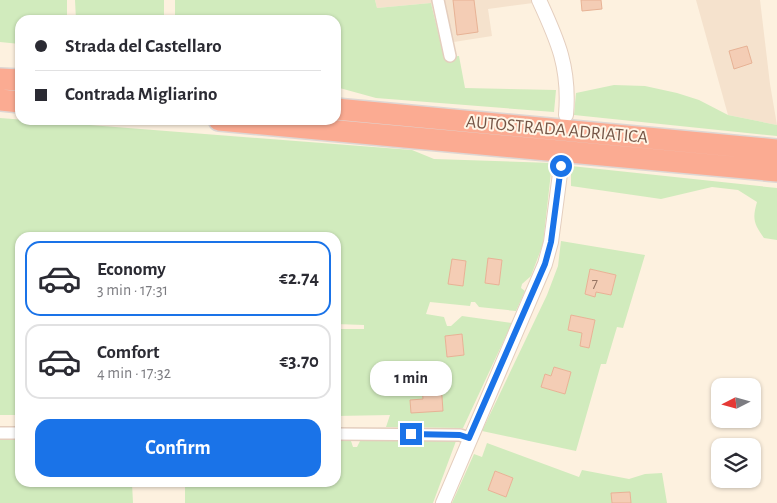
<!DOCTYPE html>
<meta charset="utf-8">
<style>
body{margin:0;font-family:"Alegreya Sans",sans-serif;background:#f2f2f3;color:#2b2b33;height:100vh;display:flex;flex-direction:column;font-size:19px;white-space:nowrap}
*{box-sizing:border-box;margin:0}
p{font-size:16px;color:#7c7c81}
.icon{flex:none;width:28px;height:28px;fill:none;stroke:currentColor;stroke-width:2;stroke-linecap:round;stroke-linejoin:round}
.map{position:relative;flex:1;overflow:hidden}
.sheet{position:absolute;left:15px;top:232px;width:326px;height:255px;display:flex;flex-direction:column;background:#fff;border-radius:15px;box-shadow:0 1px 4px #0004}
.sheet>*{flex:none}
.hud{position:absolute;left:15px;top:15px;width:326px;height:110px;border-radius:15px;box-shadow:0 1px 4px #0004;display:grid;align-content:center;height:110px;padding:0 20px;background:#fff}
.needle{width:32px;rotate:264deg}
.fabs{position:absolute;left:711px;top:378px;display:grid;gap:10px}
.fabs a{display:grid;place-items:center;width:50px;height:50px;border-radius:10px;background:#fff;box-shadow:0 1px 4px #0004;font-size:25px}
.end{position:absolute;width:22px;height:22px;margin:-11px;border:6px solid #1a73e8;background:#fff;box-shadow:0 0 0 2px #fff}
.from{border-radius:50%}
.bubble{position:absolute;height:35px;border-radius:15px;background:#fff;box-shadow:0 1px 4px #0004;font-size:16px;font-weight:600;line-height:35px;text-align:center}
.hud b{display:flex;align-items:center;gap:18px;height:48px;font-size:19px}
.hud b+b{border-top:1px solid #e1e1e2}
.hud i{width:12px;height:12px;background:#2b2b33}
ul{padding:9px 0 0;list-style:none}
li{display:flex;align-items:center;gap:15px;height:75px;margin:0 10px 8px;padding:0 10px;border:2px solid #e1e1e2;border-radius:15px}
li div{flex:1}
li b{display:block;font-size:19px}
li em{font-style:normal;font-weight:600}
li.active{border-color:#1a73e8}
li>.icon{width:45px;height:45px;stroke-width:1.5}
.cta{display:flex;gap:10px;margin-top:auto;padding:10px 20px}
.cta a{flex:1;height:58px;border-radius:15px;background:#1a73e8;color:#fff;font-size:20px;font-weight:600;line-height:58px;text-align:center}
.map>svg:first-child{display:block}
</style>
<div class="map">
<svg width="777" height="503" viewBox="0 0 777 503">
<rect width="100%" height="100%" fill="#fdf1df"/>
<path fill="#f5e2cd" d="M375,0H532L533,3L488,9L492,36L441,44L431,3L377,8Z
M696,0H760L770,84L777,125L728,115Z"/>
<path fill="#d1ebbd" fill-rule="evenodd" d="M0,0H67V20H20V44L0,42Z
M75,0H164V20H76Z
M175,0H375L377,8L431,3L444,57L459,56L465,88L556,90L554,112L376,98L336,87V20H175Z
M614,85L645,86L677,93L699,100L728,115L777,125V136L574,115L576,93Z
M0,118L412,150L434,159L552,163L543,244L531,276L522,284L521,288L525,291L516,311L479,307L475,302H471L470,306L430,302L426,314L444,317L447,326H451L462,316L512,323L463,428L386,427L390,415L336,416V329H364V325L336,324V238H20V415H0ZM488,259L502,260L499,285L485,283ZM452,260L466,261L463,286L449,284ZM462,334L464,355L447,357L445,336Z
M571,166L777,188V240L764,238C754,224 752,219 757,202L738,190L712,187L661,199L571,186Z
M561,241L645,255L623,328L617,327L606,364H601L576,451L482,431L547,295L558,266ZM590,269L616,275L611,295L596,292L595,297L585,294ZM571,315L595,320L589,348L580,346L582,333L568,330ZM554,367L571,372L565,394L541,387L545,374L551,376Z
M0,440H20V482L132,483L133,503H0Z
M336,441H351L353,447H357L360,441H456L433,503H185V483L336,482Z
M487,443L579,477L582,470L629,479L645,474L662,473L667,503H631L630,492L611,493L612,503H452L474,454L482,457ZM495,471L513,478L506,497L488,490Z"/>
<path fill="#f4cdb5" stroke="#e7b295" d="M453,0H474L478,32L457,35Z
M581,0H601L602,9L582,11Z
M747,46L752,63L734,69L729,51Z
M488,258L502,260L499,285L485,283Z
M452,259L466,261L463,286L448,284Z
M590,269L616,275L611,295L596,292L595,297L585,294Z
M571,315L595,320L589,348L580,346L582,333L568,330Z
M462,334L464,355L447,357L445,336Z
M554,367L571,372L565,394L541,387L545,374L551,376Z
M441,383L443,411L411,413L410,400L423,399L422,385Z
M495,471L513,478L506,497L488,490Z
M630,492L631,503H612L611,493Z"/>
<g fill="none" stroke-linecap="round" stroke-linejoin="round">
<defs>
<path id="minor" d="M438,0L450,56
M0,433H20
M336,434L460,435L469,438"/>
<path id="tertiary" d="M539,0C558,41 570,68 566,115
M443,503L545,264L551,242L561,166"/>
<path id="motorway" d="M0,79L20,80
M0,100L20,102
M336,109L777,150
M219,120L777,171"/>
</defs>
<use href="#minor" stroke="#e4cebe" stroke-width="14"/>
<use href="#tertiary" stroke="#e4cebe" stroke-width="16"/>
<use href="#motorway" stroke="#ded6d3" stroke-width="24"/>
<use href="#minor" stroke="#fff" stroke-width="11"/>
<use href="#tertiary" stroke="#fff" stroke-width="14"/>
<use href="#motorway" stroke="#fbab92" stroke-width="21"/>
</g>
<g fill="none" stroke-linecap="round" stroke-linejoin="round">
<path stroke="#1a73e8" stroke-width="6" d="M411,434L460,435L469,438L545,264L551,242L561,166"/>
</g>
<g text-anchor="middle" stroke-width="4" stroke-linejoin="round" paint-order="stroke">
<g font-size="15" fill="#957362">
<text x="595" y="288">7</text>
</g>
<g font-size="18" fill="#755546" stroke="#fff5e6">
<text transform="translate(557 129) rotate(5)" y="6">AUTOSTRADA ADRIATICA</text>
</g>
</g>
</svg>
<div class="fabs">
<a><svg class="needle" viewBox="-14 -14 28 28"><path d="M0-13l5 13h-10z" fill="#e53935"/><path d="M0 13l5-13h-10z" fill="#7c7c81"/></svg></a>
<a><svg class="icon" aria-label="layers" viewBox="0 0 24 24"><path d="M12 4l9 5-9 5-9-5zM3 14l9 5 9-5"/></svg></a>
</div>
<i class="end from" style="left:561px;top:166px"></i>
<i class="end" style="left:411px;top:434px"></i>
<div class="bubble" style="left:370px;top:361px;width:82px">1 min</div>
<div class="hud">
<b><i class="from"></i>Strada del Castellaro</b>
<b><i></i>Contrada Migliarino</b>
</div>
<section class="sheet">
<ul>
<li class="active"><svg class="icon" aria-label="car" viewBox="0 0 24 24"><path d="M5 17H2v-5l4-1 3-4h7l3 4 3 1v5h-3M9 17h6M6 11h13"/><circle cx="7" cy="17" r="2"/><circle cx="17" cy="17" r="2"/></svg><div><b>Economy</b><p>3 min · 17:31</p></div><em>€2.74</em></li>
<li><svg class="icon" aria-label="car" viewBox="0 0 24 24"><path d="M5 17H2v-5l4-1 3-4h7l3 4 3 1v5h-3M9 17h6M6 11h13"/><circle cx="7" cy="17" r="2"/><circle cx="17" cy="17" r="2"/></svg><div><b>Comfort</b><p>4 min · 17:32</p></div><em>€3.70</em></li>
</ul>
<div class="cta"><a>Confirm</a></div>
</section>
</div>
